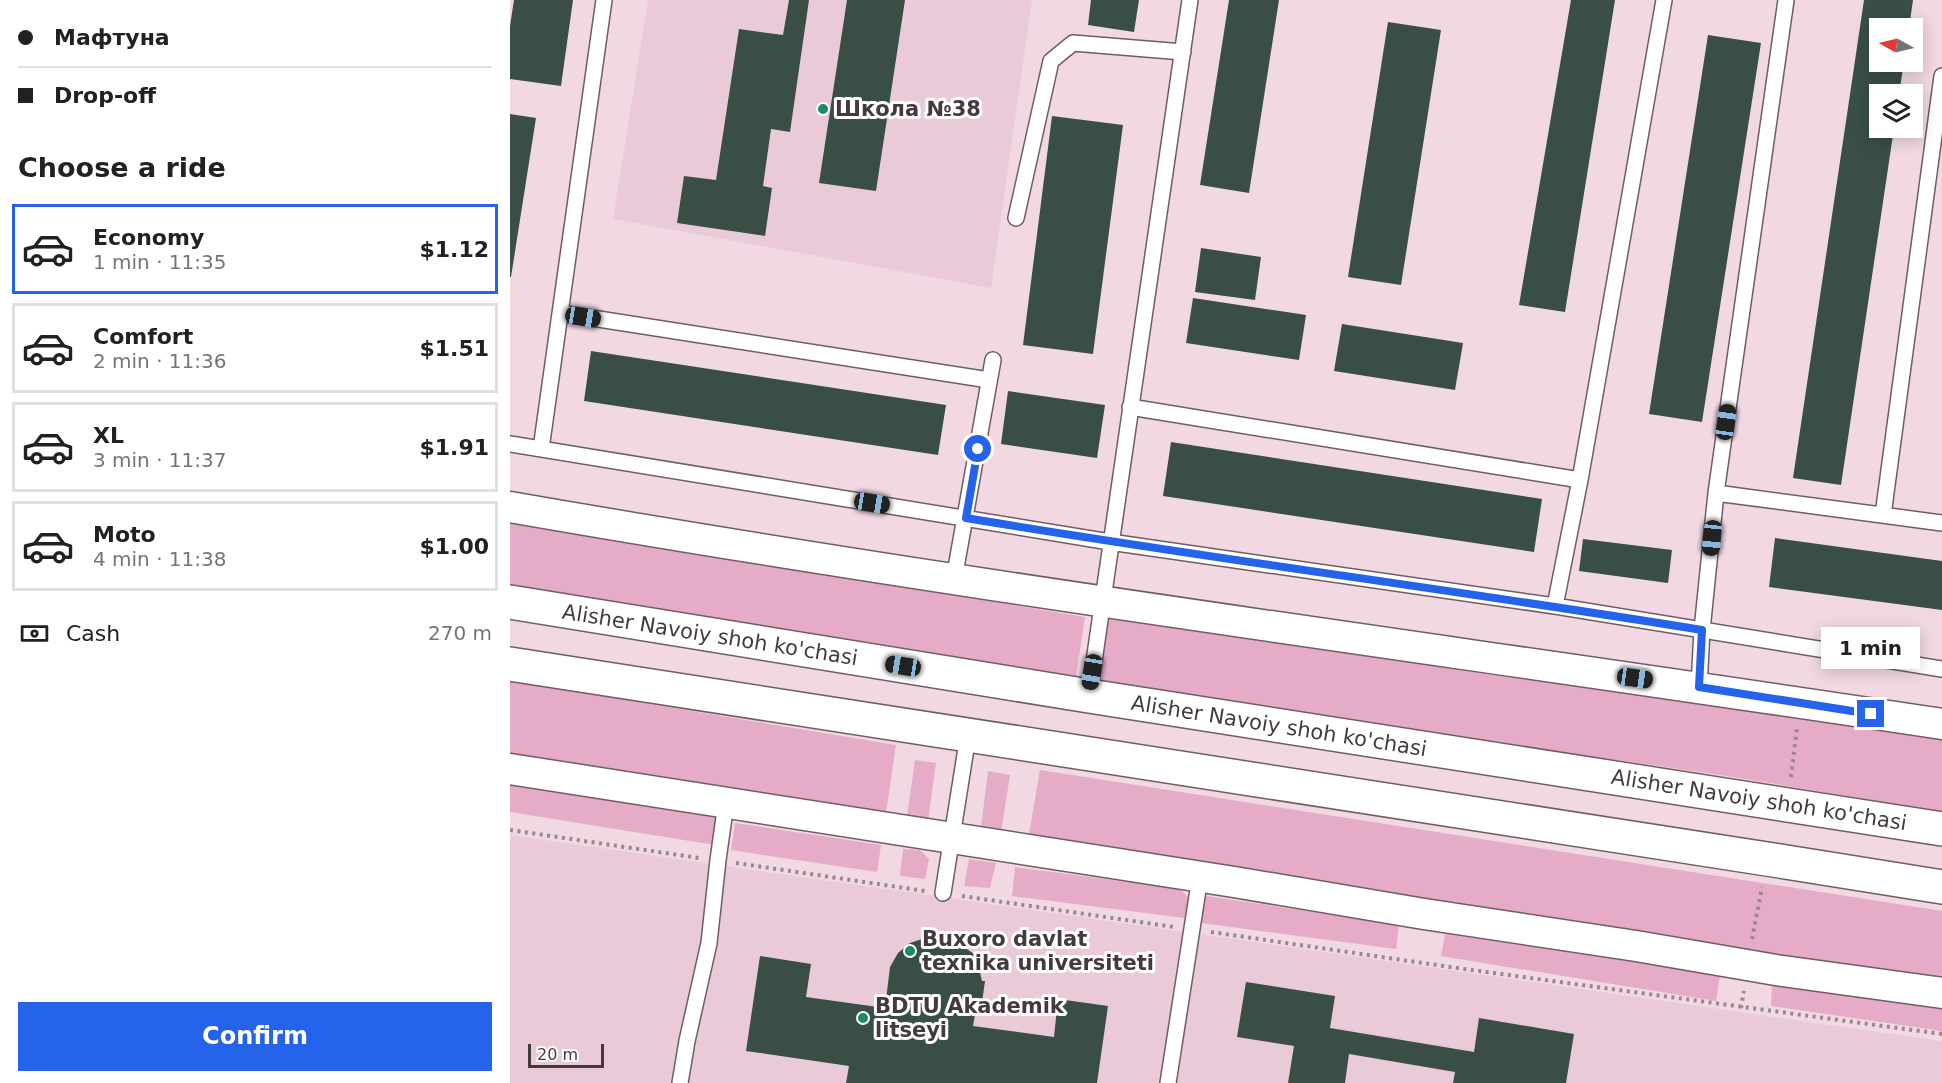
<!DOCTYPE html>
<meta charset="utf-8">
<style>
body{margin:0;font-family:"DejaVu Sans",sans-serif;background:#f2f2f2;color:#202124;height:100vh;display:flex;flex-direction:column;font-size:22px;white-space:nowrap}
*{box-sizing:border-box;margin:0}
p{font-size:20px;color:#757577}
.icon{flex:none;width:33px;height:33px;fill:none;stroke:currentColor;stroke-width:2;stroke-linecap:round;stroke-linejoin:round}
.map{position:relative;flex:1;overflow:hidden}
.details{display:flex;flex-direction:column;background:#fff;width:510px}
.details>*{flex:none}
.hud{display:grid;align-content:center;height:132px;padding:0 18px;background:#fff}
.needle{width:39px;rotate:278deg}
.buttons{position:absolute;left:1359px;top:18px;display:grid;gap:12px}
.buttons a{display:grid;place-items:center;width:54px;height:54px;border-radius:0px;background:#fff;box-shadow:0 3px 15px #0003;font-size:30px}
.scale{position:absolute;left:18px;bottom:15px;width:76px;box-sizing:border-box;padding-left:6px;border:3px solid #443a3e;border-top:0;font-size:16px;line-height:21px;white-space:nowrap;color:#443a3e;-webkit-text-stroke:4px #fff;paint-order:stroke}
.end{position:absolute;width:27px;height:27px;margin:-14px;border:8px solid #2563eb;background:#fff;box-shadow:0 0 0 3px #fff}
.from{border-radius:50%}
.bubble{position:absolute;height:42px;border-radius:0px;background:#fff;box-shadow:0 3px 15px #0003;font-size:20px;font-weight:800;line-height:42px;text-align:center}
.car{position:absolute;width:18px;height:36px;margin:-18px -9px;border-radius:8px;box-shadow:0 0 4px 2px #0007;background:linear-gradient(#222 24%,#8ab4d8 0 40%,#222 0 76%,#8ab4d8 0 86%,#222 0)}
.hud b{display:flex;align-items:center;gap:21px;height:57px;font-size:22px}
.hud b+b{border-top:2px solid #e0e0e0}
.hud i{width:15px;height:15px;background:#202124}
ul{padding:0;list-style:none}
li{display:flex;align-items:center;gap:18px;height:90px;margin:0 12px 9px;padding:0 6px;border:3px solid #e0e0e0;border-radius:0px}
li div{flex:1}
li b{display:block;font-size:22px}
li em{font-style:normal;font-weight:800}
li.current{border-color:#2563eb}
li>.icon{width:54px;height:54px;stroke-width:1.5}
h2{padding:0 18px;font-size:27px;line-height:72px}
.pay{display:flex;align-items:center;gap:15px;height:66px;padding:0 18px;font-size:22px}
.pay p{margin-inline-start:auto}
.primary-button{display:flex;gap:12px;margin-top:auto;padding:12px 18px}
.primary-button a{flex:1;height:69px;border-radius:0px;background:#2563eb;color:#fff;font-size:24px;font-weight:800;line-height:69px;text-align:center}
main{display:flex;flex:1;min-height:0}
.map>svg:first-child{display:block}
</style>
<main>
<section class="details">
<div class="hud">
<b><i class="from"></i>Мафтуна</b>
<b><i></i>Drop-off</b>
</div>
<h2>Choose a ride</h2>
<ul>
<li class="current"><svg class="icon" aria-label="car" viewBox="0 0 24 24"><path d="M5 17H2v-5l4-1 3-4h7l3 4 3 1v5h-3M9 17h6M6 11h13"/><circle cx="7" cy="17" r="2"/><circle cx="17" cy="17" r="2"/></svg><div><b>Economy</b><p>1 min · 11:35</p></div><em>$1.12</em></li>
<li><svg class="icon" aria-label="car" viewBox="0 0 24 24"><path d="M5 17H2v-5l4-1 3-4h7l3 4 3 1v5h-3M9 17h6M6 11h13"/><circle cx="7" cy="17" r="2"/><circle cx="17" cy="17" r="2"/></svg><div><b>Comfort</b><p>2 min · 11:36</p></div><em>$1.51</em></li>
<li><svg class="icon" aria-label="car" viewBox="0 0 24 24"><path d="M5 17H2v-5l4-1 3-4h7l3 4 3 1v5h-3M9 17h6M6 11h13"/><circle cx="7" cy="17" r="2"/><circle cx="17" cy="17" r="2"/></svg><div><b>XL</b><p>3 min · 11:37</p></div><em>$1.91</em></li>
<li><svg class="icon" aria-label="car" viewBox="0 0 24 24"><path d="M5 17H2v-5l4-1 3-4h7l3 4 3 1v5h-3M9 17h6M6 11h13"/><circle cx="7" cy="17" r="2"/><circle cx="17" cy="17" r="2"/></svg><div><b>Moto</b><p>4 min · 11:38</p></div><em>$1.00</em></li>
</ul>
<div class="pay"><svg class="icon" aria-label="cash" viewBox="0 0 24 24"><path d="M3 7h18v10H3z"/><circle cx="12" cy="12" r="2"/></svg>Cash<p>270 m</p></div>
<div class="primary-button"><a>Confirm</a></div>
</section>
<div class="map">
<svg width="1432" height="1083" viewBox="0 0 1432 1083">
<rect width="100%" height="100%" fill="#f1d8e3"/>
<path fill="#eacad8" d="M138,0H522L481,288L103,219Z
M0,835L1432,1041V1083H0Z"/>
<path fill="#e5abc7" d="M0,523L575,617L566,677L0,587Z
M597,617L1432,736V812L1217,776L588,684Z
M0,681L386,745L376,813L0,754Z
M405,760L426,763L417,828L396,824Z
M530,770L1432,911V982L808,885L519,834Z
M478,771L500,775L490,839L470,836Z
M0,782L211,814L205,845L0,812Z
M225,823L371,845L367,872L221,850Z
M393,849L410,850L419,859L415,879L390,876Z
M459,859L486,863L480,888L454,886Z
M505,867L670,889L678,897L675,918L502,896Z
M690,895L889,925L886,949L684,922Z
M935,934L1210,975L1206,1001L931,956Z
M1262,983L1432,1009V1031L1261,1006Z"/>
<path fill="#394f45" d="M4,0H63L51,86L0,79V26Z
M279,0H299L280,132L261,129L253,186L262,188L255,236L167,223L174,176L206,180L229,29L273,35Z
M337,0H395L366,191L309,183Z
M581,0H629L624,32L578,25Z
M719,0H769L739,193L690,185Z
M1061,0H1105L1055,312L1009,305Z
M1354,0H1403L1399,28H1370V62H1394L1389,94H1370V128H1384L1331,485L1283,478Z
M878,22L931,30L891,285L838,277Z
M1198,35L1251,43L1192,422L1139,414Z
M0,114L26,118L1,277H0Z
M542,116L613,125L583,354L513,345Z
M691,248L751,257L745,300L685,292Z
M683,298L796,315L789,360L676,343Z
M832,324L953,343L945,390L824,371Z
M81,351L436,405L428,455L74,401Z
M498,391L595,405L587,458L491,444Z
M661,442L1032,499L1024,552L653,496Z
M1265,538L1432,561V610L1259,587Z
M1073,539L1162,550L1158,583L1069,571Z
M415,938H433L445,941L464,954L468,964L472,981H475L471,1010L466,1009L463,1026L544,1037L548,999L598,1006L587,1083H336L339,1066L236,1051L250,956L301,964L296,997L375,1008L380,967L388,953L400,943Z
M736,982L825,996L820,1028L964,1052L969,1018L1064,1034L1056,1083H943L945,1072L839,1054L835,1083H778L784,1046L727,1037Z"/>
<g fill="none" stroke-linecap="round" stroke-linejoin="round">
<defs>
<path id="service" d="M506,218L541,61L563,43L673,52
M50,313L479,380
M620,407L1070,480
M0,444L600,542L1045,606L1432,669
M31,449L94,0
M1206,493L1432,523
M1373,515L1432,76
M444,579L483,360
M1045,606L1070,480L1154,0
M1189,687L1192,630L1206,493L1276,0
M579,696L680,0
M433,893L458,736
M170,1083L177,1041L199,943L208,860L216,803
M658,1083L690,877"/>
<path id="minor" d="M0,507C476,590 955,652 1432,724
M0,769L724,882L914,914L1126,946L1266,970L1432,993"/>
<path id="secondary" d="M0,602L579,696L1432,829
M0,664C477,739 955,810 1432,887"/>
</defs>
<use href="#service" stroke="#715c66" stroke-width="18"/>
<use href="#minor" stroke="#715c66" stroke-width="33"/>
<use href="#secondary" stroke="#715c66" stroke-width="36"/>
<path stroke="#99878f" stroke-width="4" stroke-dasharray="3 4.5" stroke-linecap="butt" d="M1281,777L1287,728
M0,830L189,858
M226,863L415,891
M452,896L664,927
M701,932L947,968L1432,1034
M1242,939L1252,887
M1231,1008L1234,991"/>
<use href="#service" stroke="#fff" stroke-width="15"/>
<use href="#minor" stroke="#fff" stroke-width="30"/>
<use href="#secondary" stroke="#fff" stroke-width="33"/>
</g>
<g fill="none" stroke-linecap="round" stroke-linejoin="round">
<path stroke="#2563eb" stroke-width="8" d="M468,449L456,518C701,559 947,590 1192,630L1189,687L1361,714"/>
</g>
<g fill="#1c8967" stroke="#fff" stroke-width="2">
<circle cx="313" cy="109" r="6"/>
<circle cx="400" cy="951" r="6"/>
<circle cx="353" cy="1018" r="6"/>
</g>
<g text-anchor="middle" stroke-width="6" stroke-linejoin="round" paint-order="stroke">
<g font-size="21" font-weight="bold" fill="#443a3e" stroke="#fff" text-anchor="start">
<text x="325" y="116">Школа №38</text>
<text x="412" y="946">Buxoro davlat<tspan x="412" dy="24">texnika universiteti</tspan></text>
<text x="365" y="1013">BDTU Akademik<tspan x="365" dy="24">litseyi</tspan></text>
</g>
<g font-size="21" fill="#443a3e" stroke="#fff">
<text transform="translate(200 635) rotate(9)" y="7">Alisher Navoiy shoh ko'chasi</text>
<text transform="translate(769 726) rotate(9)" y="7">Alisher Navoiy shoh ko'chasi</text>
<text transform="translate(1249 800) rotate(9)" y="7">Alisher Navoiy shoh ko'chasi</text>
</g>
</g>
</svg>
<div class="buttons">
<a><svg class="needle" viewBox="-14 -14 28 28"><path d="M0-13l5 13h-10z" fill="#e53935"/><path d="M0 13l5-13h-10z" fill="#757577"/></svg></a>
<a><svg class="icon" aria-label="layers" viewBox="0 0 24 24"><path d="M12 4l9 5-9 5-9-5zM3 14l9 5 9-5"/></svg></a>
</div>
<div class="scale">20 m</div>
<i class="end from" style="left:468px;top:449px"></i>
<i class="end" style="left:1361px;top:714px"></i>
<div class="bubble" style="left:1311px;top:627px;width:99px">1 min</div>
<i class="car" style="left:73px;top:317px;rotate:99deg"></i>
<i class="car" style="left:1216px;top:422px;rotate:8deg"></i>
<i class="car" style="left:362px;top:503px;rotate:99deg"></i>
<i class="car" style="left:1202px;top:538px;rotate:186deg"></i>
<i class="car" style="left:393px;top:666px;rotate:279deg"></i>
<i class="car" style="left:582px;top:672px;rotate:189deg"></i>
<i class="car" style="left:1125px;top:678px;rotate:98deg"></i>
</div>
</main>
